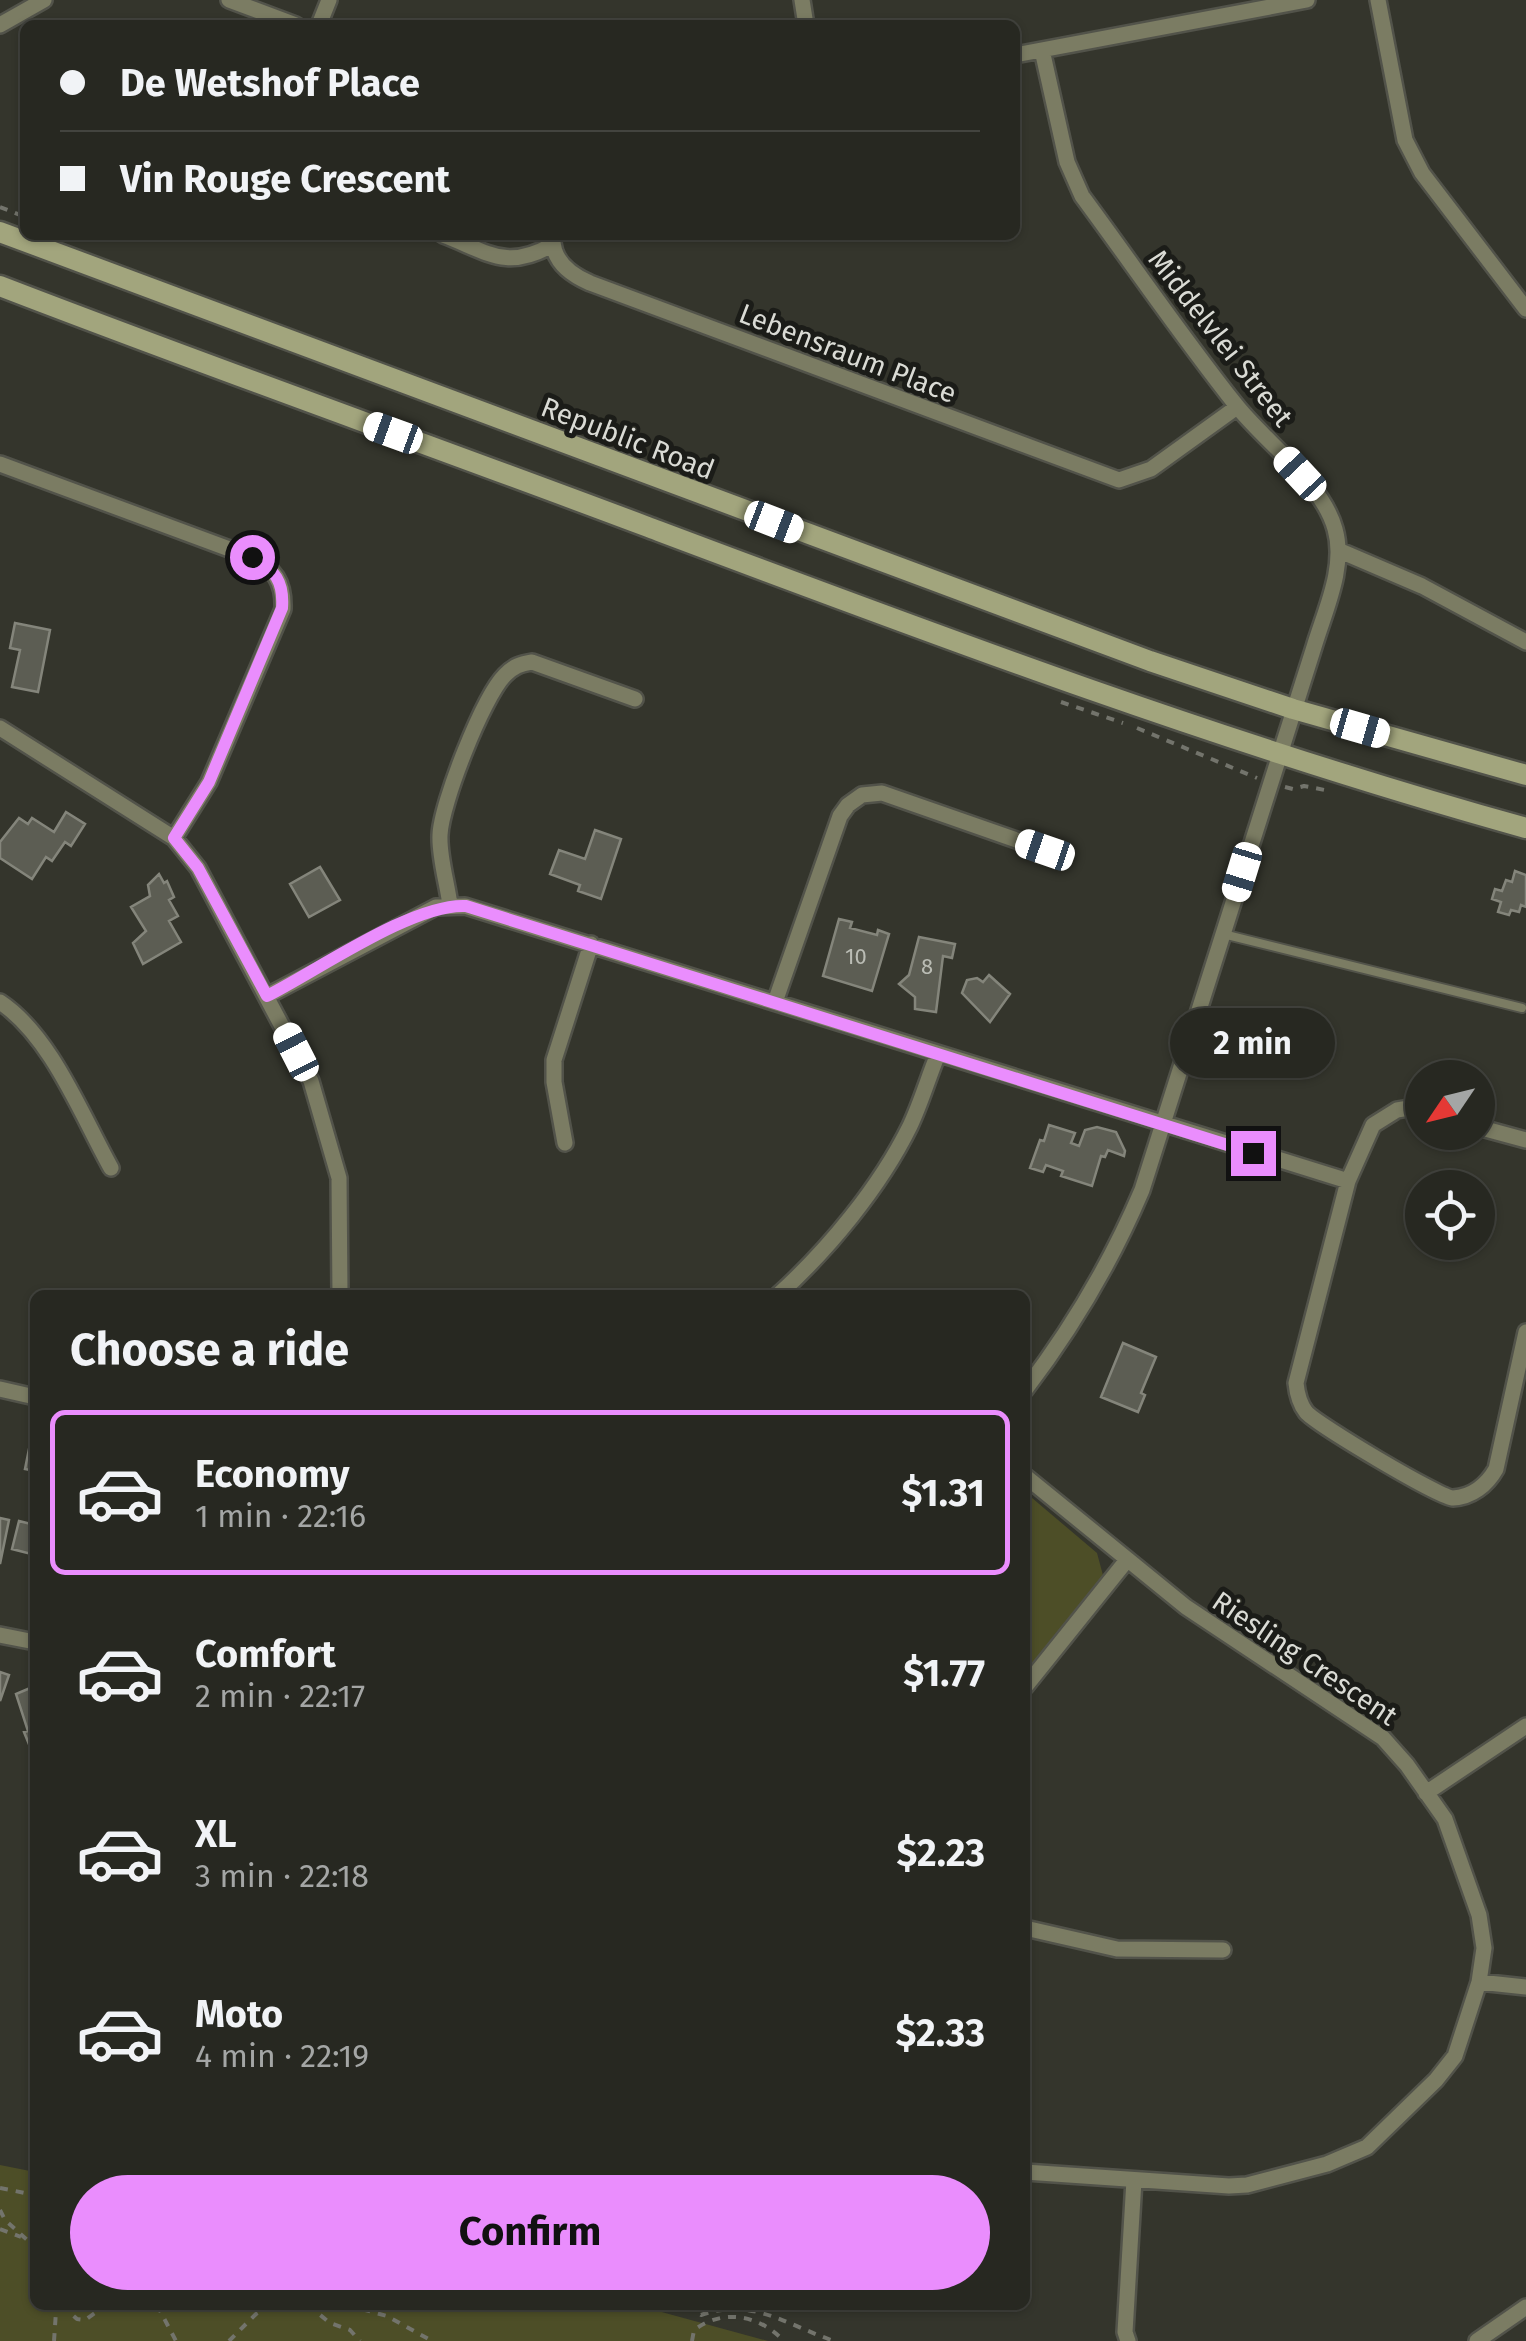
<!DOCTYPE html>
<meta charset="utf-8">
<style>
body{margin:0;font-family:"Fira Sans",sans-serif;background:#2f302a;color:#f1f3f6;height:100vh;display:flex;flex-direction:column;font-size:38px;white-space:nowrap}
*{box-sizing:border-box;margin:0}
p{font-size:32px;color:#a4a6a5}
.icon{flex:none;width:55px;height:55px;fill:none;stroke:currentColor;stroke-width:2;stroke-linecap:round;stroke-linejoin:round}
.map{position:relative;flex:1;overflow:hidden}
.sheet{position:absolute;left:30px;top:1290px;width:1000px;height:1020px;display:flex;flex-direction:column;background:#272821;border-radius:15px;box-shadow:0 2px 8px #0004,0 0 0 2px #43443f}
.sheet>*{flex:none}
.hud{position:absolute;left:20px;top:20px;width:1000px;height:220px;border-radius:15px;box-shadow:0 2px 8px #0004,0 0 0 2px #43443f;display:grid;align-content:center;height:220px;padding:0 40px;background:#272821}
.needle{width:65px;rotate:235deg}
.tools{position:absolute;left:1405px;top:1060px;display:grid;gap:20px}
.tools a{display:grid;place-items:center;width:90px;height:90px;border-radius:50%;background:#272821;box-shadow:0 2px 8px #0004,0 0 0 2px #43443f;font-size:50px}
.end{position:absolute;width:45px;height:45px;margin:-22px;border:12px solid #ea8dfd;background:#111;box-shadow:0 0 0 5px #111}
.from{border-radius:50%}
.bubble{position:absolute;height:70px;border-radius:35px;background:#272821;box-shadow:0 2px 8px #0004,0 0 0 2px #43443f;font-size:32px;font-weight:700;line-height:70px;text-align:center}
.car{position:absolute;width:30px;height:60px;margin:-30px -15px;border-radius:12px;box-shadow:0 0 8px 2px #0007;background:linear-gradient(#fff 24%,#345 0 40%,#fff 0 76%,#345 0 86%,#fff 0)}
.hud b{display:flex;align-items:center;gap:35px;height:95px;font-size:38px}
.hud b+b{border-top:2px solid #43443f}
.hud i{width:25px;height:25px;background:#f1f3f6}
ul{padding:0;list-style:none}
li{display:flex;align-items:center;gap:30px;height:165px;margin:0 20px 15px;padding:0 20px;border:5px solid transparent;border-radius:15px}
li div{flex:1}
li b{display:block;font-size:38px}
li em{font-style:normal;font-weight:700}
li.current{border-color:#ea8dfd}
li>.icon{width:90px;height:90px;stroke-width:1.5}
h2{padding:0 40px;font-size:45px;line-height:120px}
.action{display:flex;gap:20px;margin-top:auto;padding:20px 40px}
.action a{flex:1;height:115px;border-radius:60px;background:#ea8dfd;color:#111;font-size:40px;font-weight:700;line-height:115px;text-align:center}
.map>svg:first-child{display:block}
</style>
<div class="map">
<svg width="1526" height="2341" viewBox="0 0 1526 2341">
<rect width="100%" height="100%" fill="#34352c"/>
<path fill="#4d4e27" d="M1025,1492L1097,1553L1104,1579L1025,1672Z
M0,2165L35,2172V2305H636L768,2341H0Z"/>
<path fill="#5c5d53" stroke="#84857b" stroke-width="2.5" d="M15,623L50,630L38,692L12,687L20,650L10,648Z
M66,812L85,824L71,846L65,842L52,861L46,857L32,879L0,858V842L19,818L28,824L32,818L54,832Z
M595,830L621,839L601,899L578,891L580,885L550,874L559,850L585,859Z
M320,867L340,900L309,917L290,884Z
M1515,871L1526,875V907L1521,905L1519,912L1511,910L1509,915L1498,912L1501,902L1492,899L1495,889L1502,891L1506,880L1512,882Z
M159,874L164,883L167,881L174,897L169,900L178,916L169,921L181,942L143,964L133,943L146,931L131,907L150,896L148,885Z
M839,919L852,922L850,928L877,935L878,930L889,934L872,991L823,976Z
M919,937L955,944L952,958L943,956L936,1012L915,1009V997L899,984L909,975Z
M989,975L1010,994L990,1022L962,993L967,980L977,978L983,982Z
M1049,1125L1075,1133L1071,1143L1079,1146L1085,1130L1097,1127L1116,1132L1125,1151L1124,1156L1108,1150L1105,1157L1101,1156L1092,1186L1061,1176L1063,1171L1046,1165L1043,1172L1030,1168L1040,1140L1044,1141Z
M1123,1343L1156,1357L1141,1393L1145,1395L1138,1412L1101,1397Z
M30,1444L35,1446V1471L25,1469Z
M0,1518L9,1520L0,1564Z
M19,1521L35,1525V1555L12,1549Z
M0,1672L9,1675L0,1701Z
M35,1686V1759L24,1732L28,1731L16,1694Z"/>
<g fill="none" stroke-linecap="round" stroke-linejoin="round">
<defs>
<path id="lane" d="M1223,934L1522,1008"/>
<path id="street" d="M229,0L296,25
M802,0L806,25
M1378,0L1405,140L1422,173L1526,309
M0,25L44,0
M319,25L329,0
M1015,55L1307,0
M443,235C488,252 506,271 552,245
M553,235C551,260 569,274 590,283L1119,480L1151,469L1237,407
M0,464L251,557C275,569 284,582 283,609L209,782L174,838
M1338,550L1422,586L1526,642
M0,728L174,838L198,868L311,1081L339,1178L340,1295
M450,905C447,882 439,857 440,835C441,804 483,697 505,675C514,666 520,664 532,662L635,699
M267,996L436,907L465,906L1348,1181
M0,1002C51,1036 81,1114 111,1168
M775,1002L840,816L848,805L862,795L882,793L1045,850
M1422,1112L1409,1108L1397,1110L1373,1125L1348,1181L1296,1383C1297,1393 1299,1403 1306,1412C1316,1424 1440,1498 1453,1498C1472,1497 1487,1485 1496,1469L1526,1332
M1478,1127L1526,1140
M565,1143L554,1082V1060L591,944
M778,1295C828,1250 880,1187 910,1126C921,1103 928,1078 938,1054
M0,1389L35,1397
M1025,1390C1073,1327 1111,1263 1142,1190L1314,647C1325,610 1346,567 1335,529C1322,482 1265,442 1236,405C1182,337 1133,265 1082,196L1067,162L1042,50
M1025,1476L1186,1607L1383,1738L1407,1765L1445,1819L1479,1915L1484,1948L1479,1982L1455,2056L1436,2080L1367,2147L1327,2164L1247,2185L1229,2186L1025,2172
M0,1635L35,1642
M1025,1687L1127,1560
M1426,1793L1526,1726
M1025,1928L1117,1949L1223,1950
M1479,1982L1526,1987
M1128,2341L1125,2332L1134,2180
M1477,2341L1526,2307"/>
<path id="secondary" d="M0,232L1150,661L1293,709L1526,775
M0,286C215,369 433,446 648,527C938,636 1227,745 1526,828"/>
</defs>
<use href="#lane" stroke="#52534a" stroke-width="12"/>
<use href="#street" stroke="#52534a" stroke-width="20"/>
<use href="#secondary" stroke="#52534a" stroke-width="25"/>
<path stroke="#73746c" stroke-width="4" stroke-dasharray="8 8" stroke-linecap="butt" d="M0,207L25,217
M70,235L84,241
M1061,702L1123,723
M1137,728L1257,778
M1285,787L1293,789L1304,786L1330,791
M0,2188L35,2195
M0,2210L5,2220L35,2247
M0,2229L21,2237
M62,2305L77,2319L85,2320L106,2305
M157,2305L176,2341
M234,2305H245
M308,2305L330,2323L350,2330L360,2341
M347,2305L387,2316L432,2341
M688,2305L701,2315C752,2297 787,2325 834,2341
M54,2341L56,2311L61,2305
M229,2341L256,2314L272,2305
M692,2341L694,2330C724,2308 759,2315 784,2341"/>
<use href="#lane" stroke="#7b7c63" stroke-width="8"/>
<use href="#street" stroke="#7b7c63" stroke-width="15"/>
<use href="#secondary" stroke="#a2a57d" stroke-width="20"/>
</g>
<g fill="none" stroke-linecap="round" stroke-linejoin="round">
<path stroke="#ea8dfd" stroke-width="12" d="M252,557C275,569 284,582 282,608L209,782L174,838L198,868L267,996C317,971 413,903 466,906L1253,1153"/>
</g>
<g text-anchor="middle" stroke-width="10" stroke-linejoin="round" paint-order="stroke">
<g font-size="22" fill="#babcb4">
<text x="856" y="964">10</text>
<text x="927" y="974">8</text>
</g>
<g font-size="28" fill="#dadbd5" stroke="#1b1c18">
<text transform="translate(1221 338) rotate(52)" y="10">Middelvlei Street</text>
<text transform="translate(848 353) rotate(21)" y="10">Lebensraum Place</text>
<text transform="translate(628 438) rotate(21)" y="10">Republic Road</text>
<text transform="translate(1305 1658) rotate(34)" y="10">Riesling Crescent</text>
</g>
</g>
</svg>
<div class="tools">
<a><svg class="needle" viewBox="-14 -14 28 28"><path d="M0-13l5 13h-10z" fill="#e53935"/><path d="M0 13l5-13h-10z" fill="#a4a6a5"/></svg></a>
<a><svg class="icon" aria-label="locate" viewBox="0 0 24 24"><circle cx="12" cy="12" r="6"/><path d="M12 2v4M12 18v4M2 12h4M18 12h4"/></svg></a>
</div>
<i class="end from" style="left:252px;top:557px"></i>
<i class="end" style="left:1253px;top:1153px"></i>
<div class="bubble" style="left:1170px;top:1008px;width:165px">2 min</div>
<i class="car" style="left:393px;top:433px;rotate:290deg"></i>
<i class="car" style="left:1300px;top:474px;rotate:317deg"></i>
<i class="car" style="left:774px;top:522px;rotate:111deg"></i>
<i class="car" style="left:1360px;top:728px;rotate:106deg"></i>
<i class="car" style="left:1045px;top:850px;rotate:289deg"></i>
<i class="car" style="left:1242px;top:872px;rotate:197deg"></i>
<i class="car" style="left:296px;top:1052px;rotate:333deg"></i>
<div class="hud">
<b><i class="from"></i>De Wetshof Place</b>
<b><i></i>Vin Rouge Crescent</b>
</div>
<section class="sheet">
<h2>Choose a ride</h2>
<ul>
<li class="current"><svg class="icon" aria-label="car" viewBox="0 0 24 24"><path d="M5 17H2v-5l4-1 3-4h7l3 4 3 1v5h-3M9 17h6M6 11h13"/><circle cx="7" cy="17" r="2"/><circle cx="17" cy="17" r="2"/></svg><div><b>Economy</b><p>1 min · 22:16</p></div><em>$1.31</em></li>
<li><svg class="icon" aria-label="car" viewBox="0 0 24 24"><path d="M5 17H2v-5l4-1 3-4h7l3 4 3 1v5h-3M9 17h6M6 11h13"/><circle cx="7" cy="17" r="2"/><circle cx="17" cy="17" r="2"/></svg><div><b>Comfort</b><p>2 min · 22:17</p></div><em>$1.77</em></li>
<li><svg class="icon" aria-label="car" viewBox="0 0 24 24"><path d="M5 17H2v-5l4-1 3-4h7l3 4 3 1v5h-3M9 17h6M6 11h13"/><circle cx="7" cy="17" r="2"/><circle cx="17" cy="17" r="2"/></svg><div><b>XL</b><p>3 min · 22:18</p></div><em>$2.23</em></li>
<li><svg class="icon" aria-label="car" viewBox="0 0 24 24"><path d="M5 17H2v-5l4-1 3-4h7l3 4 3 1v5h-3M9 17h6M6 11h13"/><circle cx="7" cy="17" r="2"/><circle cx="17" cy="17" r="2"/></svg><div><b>Moto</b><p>4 min · 22:19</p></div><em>$2.33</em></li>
</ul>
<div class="action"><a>Confirm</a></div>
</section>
</div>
